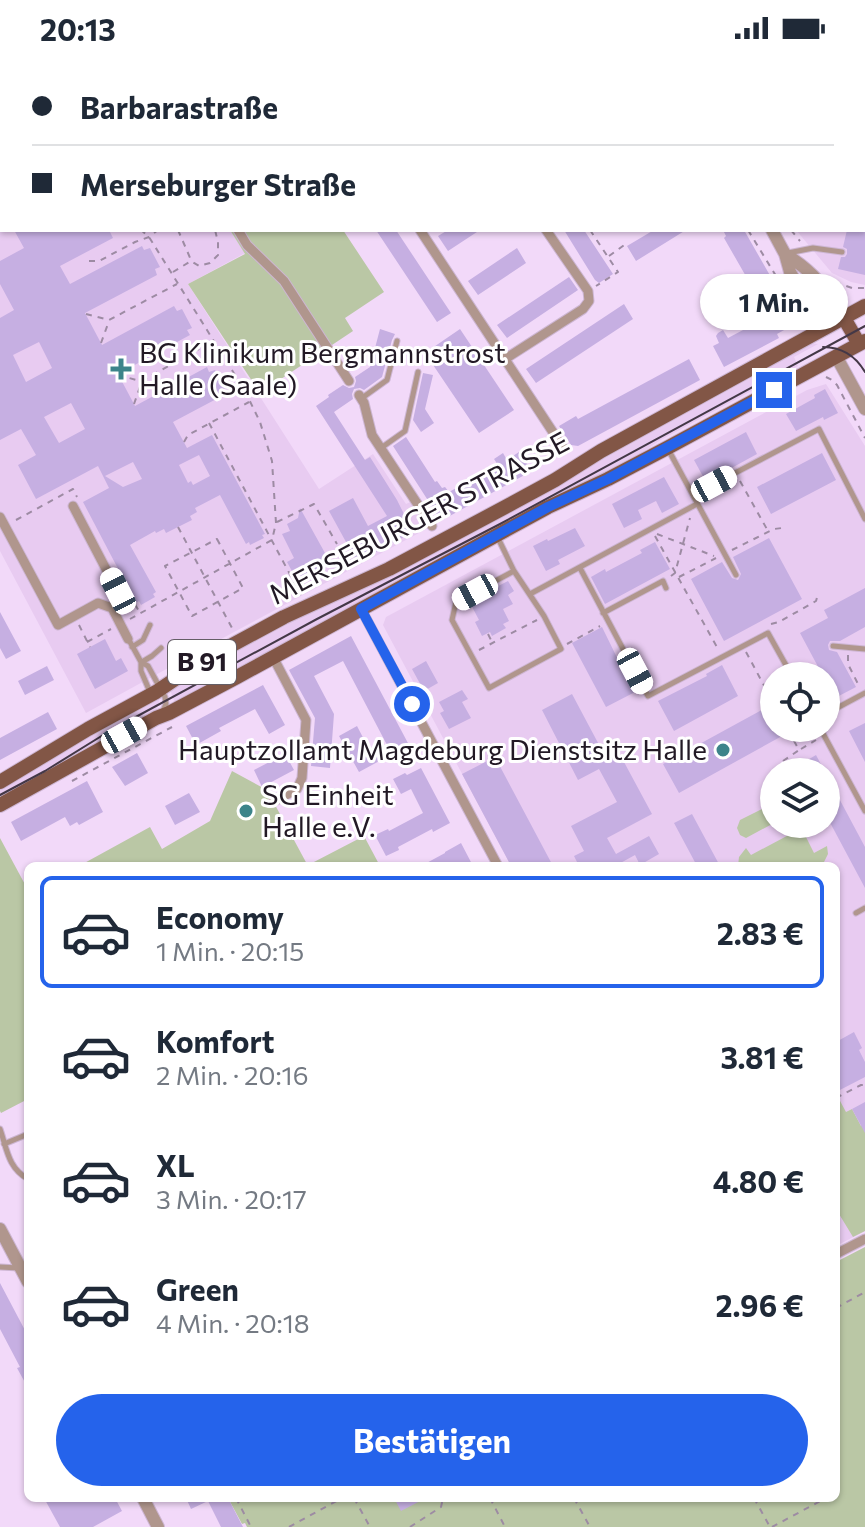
<!DOCTYPE html>
<html lang="de">
<meta charset="utf-8">
<style>
body{margin:0;font-family:Commissioner,sans-serif;background:#f6f6f7;color:#1f2937;height:100vh;display:flex;flex-direction:column;font-size:30px;white-space:nowrap}
*{box-sizing:border-box;margin:0}
p{font-size:26px;color:#747a83}
.icon{flex:none;width:44px;height:44px;fill:none;stroke:currentColor;stroke-width:2;stroke-linecap:round;stroke-linejoin:round}
.map{position:relative;flex:1;overflow:hidden}
.details{position:absolute;left:24px;top:806px;width:816px;height:640px;display:flex;flex-direction:column;background:#fff;border-radius:12px;box-shadow:0 2px 6px #0004}
.details>*{flex:none}
.hud{position:absolute;left:0px;top:0px;width:866px;height:176px;box-shadow:0 2px 6px #0004;display:grid;align-content:center;height:176px;padding:0 32px;background:#fff}
.controls{position:absolute;left:760px;top:606px;display:grid;gap:16px}
.controls a{display:grid;place-items:center;width:80px;height:80px;border-radius:50%;background:#fff;box-shadow:0 2px 6px #0004;font-size:40px}
.end{position:absolute;width:36px;height:36px;margin:-18px;border:10px solid #2563eb;background:#fff;box-shadow:0 0 0 4px #fff}
.from{border-radius:50%}
.bubble{position:absolute;height:56px;border-radius:28px;background:#fff;box-shadow:0 2px 6px #0004;font-size:26px;font-weight:700;line-height:56px;text-align:center}
.car{position:absolute;width:24px;height:48px;margin:-24px -12px;border-radius:10px;box-shadow:0 0 6px 2px #0007;background:linear-gradient(#fff 24%,#345 0 40%,#fff 0 76%,#345 0 86%,#fff 0)}
.hud b{display:flex;align-items:center;gap:28px;height:76px;font-size:30px}
.hud b+b{border-top:2px solid #e0e1e3}
.hud i{width:20px;height:20px;background:#1f2937}
ul{padding:14px 0 0;list-style:none}
li{display:flex;align-items:center;gap:24px;height:112px;margin:0 16px 12px;padding:0 16px;border:4px solid transparent;border-radius:12px}
li div{flex:1}
li b{display:block;font-size:30px}
li em{font-style:normal;font-weight:700}
li.selected{border-color:#2563eb}
li>.icon{width:72px;height:72px;stroke-width:1.5}
.cta{display:flex;gap:16px;margin-top:auto;padding:16px 32px}
.cta a{flex:1;height:92px;border-radius:48px;background:#2563eb;color:#fff;font-size:32px;font-weight:700;line-height:92px;text-align:center}
.status{display:flex;justify-content:space-between;align-items:center;height:56px;padding:0 40px;background:#fff;direction:ltr}
.status svg{height:22px;fill:currentColor}
.map>svg:first-child{display:block}
</style>
<div class="status"><b>20:13</b><svg viewBox="0 0 49 12"><path d="M0 12V9h3v3zM5 12V6h3v6zM10 12V3h3v9zM15 12V0h3v12zM26 1h20v11H26zM47 4h2v5h-2z"/></svg></div>
<div class="map">
<svg width="865" height="1471" viewBox="0 0 865 1471">
<rect width="100%" height="100%" fill="#f2d9f9"/>
<path fill="#e8cbf1" fill-rule="evenodd" d="M690,0H865V229L851,226L832,217L796,174H864V2H691Z
M2,4V174H230L245,197L188,228L319,433L373,398L406,448L415,444L432,470L234,576L86,657L0,495V5Z
M808,287L818,288L794,301L798,310L659,385L630,405L175,647L170,634L195,615L600,402Z
M826,328L865,390V1175L836,1190V810H511L383,569L386,561L807,334ZM774,620H826V672H774ZM774,716H826V768H774Z
M160,641L157,653L0,743V731L112,665Z"/>
<path fill="#bac7a5" d="M230,174H343L384,236L345,262L353,275L260,337L188,228L245,198Z
M232,715L267,734L308,810H79L150,771L162,793L210,765Z
M774,747V767L746,782L740,779L737,772L740,764Z
M795,768H810L819,774L806,781L814,797L827,790L828,798L822,810H818L815,806L807,810H738L739,801L746,792L751,799L798,774Z
M364,780L380,810H314L312,807Z
M0,782L28,834V1043L1,1057L0,1055Z
M839,1043L846,1056L852,1053L861,1070L865,1068V1175L853,1181L836,1153V1044Z
M865,1191V1471H247L245,1467L242,1468L228,1442H836V1206Z"/>
<path fill="#c6afe2" fill-rule="evenodd" d="M14,174H109L113,182L60,210L70,228L142,190L144,194L150,192L160,211L155,213L157,219L85,257L102,289L174,250L177,255L182,253L192,272L187,274L190,279L118,318L135,350L207,311L209,316L215,314L225,332L220,335L222,340L173,366L187,392L212,379L265,478L262,479L264,482L250,489L249,486L246,488L220,439L195,452L197,456L190,460L192,464L166,477L164,473L156,477L155,475L130,489L156,536L153,538L155,541L141,549L139,545L136,547L83,446L109,432L98,410L36,443L18,409L36,399L21,373L0,384V262L14,254L0,228V205L24,192ZM39,286L52,312L26,326L13,299ZM71,347L85,373L59,387L44,361ZM199,399L210,420L193,429L191,425L188,427L179,409ZM133,406L142,423L123,431L105,420Z
M376,174H396L451,257L437,266Z
M448,174H480L448,195L438,180Z
M564,174H584L613,218L599,227L595,224Z
M654,174H686L636,205L627,190Z
M723,174H744L788,251L784,253L793,269L777,278L779,282L724,311L713,290L719,287L716,280L718,277L723,274L728,282L758,266L753,256L763,250L724,182L726,180Z
M847,174H865V219L838,213L841,201H845L847,198V193L843,191Z
M517,192L526,207L478,239L468,225Z
M569,221L578,234L507,282L497,269Z
M624,248L633,263L536,327L526,313Z
M380,273L395,278L392,284L382,321L364,334L360,332L354,333L352,338L353,343L334,356L365,404L370,401L397,444L413,476L357,506L329,455L353,442L368,470L387,460L316,350L329,341L328,339L343,329L349,332L354,331L356,325L355,321L370,311Z
M460,273L514,354L479,377L425,297Z
M689,303L700,324L578,390L571,389L559,370L576,360L578,363Z
M423,317L433,319L425,353L434,367L421,376L413,364Z
M825,333L838,357L824,364L823,361L796,375L786,358L815,342L814,339Z
M746,376L757,398L706,426L694,404Z
M406,381L435,426L437,425L442,432L445,431L449,436L498,409L494,403L503,397L507,404L519,396L532,415L446,462L438,460L393,390Z
M822,397L836,424L771,458L757,431Z
M664,421L679,448L662,457L656,445L638,454L642,463L624,472L612,448Z
M300,452L330,506L323,510L324,513L311,520L310,518L302,522L297,514L293,517L287,506L294,502L282,478L290,475L287,468L298,462Z
M575,472L585,490L558,504L560,508L546,515L533,490L547,483L548,485Z
M769,482L802,543L724,585L691,523L722,506L732,522L738,524L741,518L733,501Z
M655,486L670,513L605,548L591,521L605,513L606,516L642,497L640,494Z
M508,525L514,535L508,539L513,548L503,553L509,565L503,568L506,572L492,580L490,576L482,580L475,566L479,564L469,545Z
M865,532V571L840,585H830L828,589L829,594L837,596L856,631L835,642L826,625V620H823L800,577L828,562L824,554Z
M0,556L21,595L6,603L0,592Z
M602,571L627,622L629,621L637,635L606,651L572,587Z
M351,580L409,689L359,716L339,680L357,670L371,697L387,689L343,605L314,620L334,658L330,712L311,710L315,662L289,614Z
M105,583L116,605L121,602L128,615L95,633L77,598Z
M426,605L438,627L424,635L412,613Z
M722,609L738,640L674,675L658,645L707,620L706,618Z
M47,610L54,624L25,639L18,625Z
M263,629L285,669L269,678L255,653L219,672L221,675L196,689L186,670Z
M462,634L468,643L462,646L471,662L449,673L440,657L444,655L439,646Z
M572,638L605,700L617,693L652,758L607,782L616,798L649,780L659,798L640,809L635,799L615,810H579L574,800L584,795L571,770L617,746L599,713L578,724L542,654Z
M771,649L774,655V672H777L782,680L679,737L663,708Z
M48,656L57,673L0,704V682Z
M865,667V706L849,675Z
M137,697L148,717L125,730L112,711Z
M816,699L825,716H803L799,709Z
M279,701L282,707L288,703L294,714L262,731L254,714Z
M495,701L553,810H511L462,718Z
M421,712L450,767L433,776L432,773L398,791L399,794L386,800L375,779L388,773L389,775L423,757L411,733L401,738L393,723L405,717L407,719Z
M826,718L865,791V832L826,759Z
M87,725L103,756L79,769L77,766L70,770L65,761L21,785L11,766Z
M189,737L200,756L175,769L165,750Z
M692,758L720,810H697L674,767Z
M461,787L473,810H421L445,797V796Z
M854,976L862,992L859,994L865,1006V1021L836,1036V986Z
M865,1046V1077L852,1053Z
M0,1227L28,1280V1332L17,1312L20,1311L0,1273Z
M44,1442H115L122,1455L93,1471H60Z
M186,1442H228L243,1471H221L208,1445L191,1453Z
M394,1442H426L401,1455Z"/>
<g fill="none" stroke-linecap="round" stroke-linejoin="round">
<defs>
<path id="service" d="M788,197L813,192L842,196
M362,342L387,324L397,285
M381,392L405,375L418,316
M668,393L736,519
M693,439L819,373L865,463
M497,480L514,515L544,560L561,593L489,632L452,564L456,546L514,515
M580,512L648,640L768,577L792,620
M530,538L697,448
M603,557L663,525L666,532
M129,584L141,606V615L150,636
M833,590L865,593
M132,591L143,584L150,569
M141,606L148,610L165,641L166,648L163,655
M142,606L152,600L161,592
M826,662L837,652L865,637
M820,672L865,755
M856,857L865,852
M0,1073C7,1093 8,1112 28,1123
M4,1088L28,1078
M0,1211L19,1212"/>
<path id="minor" d="M313,0L314,2
M283,2L287,0
M0,86L2,85
M0,142L2,141
M238,174L247,189L284,225L349,325
M420,174L564,393
M505,303L583,253L589,245L588,235L546,174
M359,339L364,347L372,379L432,470
M73,450L119,538L114,556
M0,461L58,569L98,547L112,552L128,583
M361,553L498,810
M273,601L306,664L302,722L297,733L273,746
M836,1198L865,1183"/>
<path id="tertiary" d="M662,0L664,2
M772,174L785,198L790,216L822,274
M785,198C813,215 828,234 844,262
M836,300L865,353
M0,1173L28,1226
M143,1442L158,1471"/>
<path id="primary" d="M844,262L859,288
M0,726L88,673L156,636L199,607L284,561L389,513L509,449L555,424L601,395L865,250
M0,749L156,662L169,657L237,621L548,451L608,423L667,392L865,285"/>
</defs>
<use href="#service" stroke="#cdb6d3" stroke-width="7"/>
<use href="#minor" stroke="#cdb6d3" stroke-width="11"/>
<use href="#tertiary" stroke="#cdb6d3" stroke-width="14"/>
<use href="#primary" stroke="#cdb6d3" stroke-width="16"/>
<path stroke="#9d8ba3" stroke-width="2" stroke-dasharray="6 6" stroke-linecap="butt" d="M27,0L28,2
M462,0L463,2
M640,0L641,2
M679,0L680,2
M687,0L688,2
M178,174L191,204
M590,174L618,216L596,230
M748,174L787,238
M791,174L800,185
M609,200L627,187
M89,205H99L135,186L149,181L158,174
M173,216L191,205L199,210L210,207L218,199V186L215,174
M835,226L852,232H865
M798,257L800,262L799,270
M86,258L109,264L177,228
M101,287L109,265
M118,319L140,325
M826,321L832,324L837,329L865,382
M134,348L142,325L213,285
M209,367L301,539
M184,386L188,379L249,346
M740,425L768,475
M16,464L73,433L77,441
M277,466L314,448L337,488
M178,471L232,572
M657,478L714,500
M655,480L718,593
M217,483L243,532L192,560L165,510Z
M732,494L774,473L782,472
M671,520L675,517L690,462
M679,521L716,502
M129,538L140,557
M130,563L272,484L276,467L272,405L260,366L245,335L149,181L141,174
M771,568L779,566L816,545L818,538
M79,569L90,591
M488,578L492,586
M87,586L111,573
M567,588L600,570
M479,594L537,564
M746,596L774,648
M848,599V608L859,630
M801,693L816,684
M783,705L799,694L787,672
M72,725L172,671
M836,1042L861,1029H865
M836,1252L865,1236
M236,1442L251,1471
M354,1442L370,1471
M490,1442L505,1471
M574,1442L590,1471
M754,1442L770,1471
M289,1471L342,1442
M410,1471L441,1451L443,1442
M772,1471L826,1442"/>
<use href="#service" stroke="#b0968d" stroke-width="5"/>
<use href="#minor" stroke="#b0968d" stroke-width="9"/>
<use href="#tertiary" stroke="#b0968d" stroke-width="12"/>
<use href="#primary" stroke="#825646" stroke-width="14"/>
<path stroke="#443847" stroke-width="2" d="M823,291C842,291 855,299 865,316
M0,739L45,715L108,676L317,563L500,468L865,270"/>
</g>
<g fill="none" stroke-linecap="round" stroke-linejoin="round">
<path stroke="#2563eb" stroke-width="10" d="M412,648L361,553L548,451L608,423L774,334"/>
</g>
<g fill="#3c848a" stroke="#fff" stroke-width="3">
<path d="M117 301h8v8h8v8h-8v8h-8v-8h-8v-8h8z"/>
<circle cx="723" cy="694" r="8"/>
<circle cx="246" cy="755" r="8"/>
</g>
<g text-anchor="middle" stroke-width="6" stroke-linejoin="round" paint-order="stroke">
<rect fill="#fff" stroke="#645e66" stroke-width="2" x="168" y="584" width="68" height="44" rx="6"/>
<g font-size="26" font-weight="bold" fill="#221925">
<text x="202" y="615">B 91</text>
</g>
<g font-size="28" fill="#221925" stroke="#fff" text-anchor="start">
<text x="139" y="307">BG Klinikum Bergmannstrost<tspan x="139" dy="32">Halle (Saale)</tspan></text>
<text x="707" y="704" text-anchor="end">Hauptzollamt Magdeburg Dienstsitz Halle</text>
<text x="262" y="749">SG Einheit<tspan x="262" dy="32">Halle e.V.</tspan></text>
</g>
<g font-size="28" fill="#221925" stroke="#fff">
<text transform="translate(419 462) rotate(-28)" y="10">MERSEBURGER STRASSE</text>
</g>
</g>
</svg>
<div class="controls">
<a><svg class="icon" aria-label="locate" viewBox="0 0 24 24"><circle cx="12" cy="12" r="6"/><path d="M12 2v4M12 18v4M2 12h4M18 12h4"/></svg></a>
<a><svg class="icon" aria-label="layers" viewBox="0 0 24 24"><path d="M12 4l9 5-9 5-9-5zM3 14l9 5 9-5"/></svg></a>
</div>
<i class="end from" style="left:412px;top:648px"></i>
<i class="end" style="left:774px;top:334px"></i>
<div class="bubble" style="left:700px;top:218px;width:148px">1 Min.</div>
<i class="car" style="left:714px;top:428px;rotate:62deg"></i>
<i class="car" style="left:118px;top:535px;rotate:333deg"></i>
<i class="car" style="left:475px;top:536px;rotate:242deg"></i>
<i class="car" style="left:635px;top:615px;rotate:152deg"></i>
<i class="car" style="left:124px;top:679px;rotate:61deg"></i>
<div class="hud">
<b><i class="from"></i>Barbarastraße</b>
<b><i></i>Merseburger Straße</b>
</div>
<section class="details">
<ul>
<li class="selected"><svg class="icon" aria-label="car" viewBox="0 0 24 24"><path d="M5 17H2v-5l4-1 3-4h7l3 4 3 1v5h-3M9 17h6M6 11h13"/><circle cx="7" cy="17" r="2"/><circle cx="17" cy="17" r="2"/></svg><div><b>Economy</b><p>1 Min. · 20:15</p></div><em>2.83 €</em></li>
<li><svg class="icon" aria-label="car" viewBox="0 0 24 24"><path d="M5 17H2v-5l4-1 3-4h7l3 4 3 1v5h-3M9 17h6M6 11h13"/><circle cx="7" cy="17" r="2"/><circle cx="17" cy="17" r="2"/></svg><div><b>Komfort</b><p>2 Min. · 20:16</p></div><em>3.81 €</em></li>
<li><svg class="icon" aria-label="car" viewBox="0 0 24 24"><path d="M5 17H2v-5l4-1 3-4h7l3 4 3 1v5h-3M9 17h6M6 11h13"/><circle cx="7" cy="17" r="2"/><circle cx="17" cy="17" r="2"/></svg><div><b>XL</b><p>3 Min. · 20:17</p></div><em>4.80 €</em></li>
<li><svg class="icon" aria-label="car" viewBox="0 0 24 24"><path d="M5 17H2v-5l4-1 3-4h7l3 4 3 1v5h-3M9 17h6M6 11h13"/><circle cx="7" cy="17" r="2"/><circle cx="17" cy="17" r="2"/></svg><div><b>Green</b><p>4 Min. · 20:18</p></div><em>2.96 €</em></li>
</ul>
<div class="cta"><a>Bestätigen</a></div>
</section>
</div>
